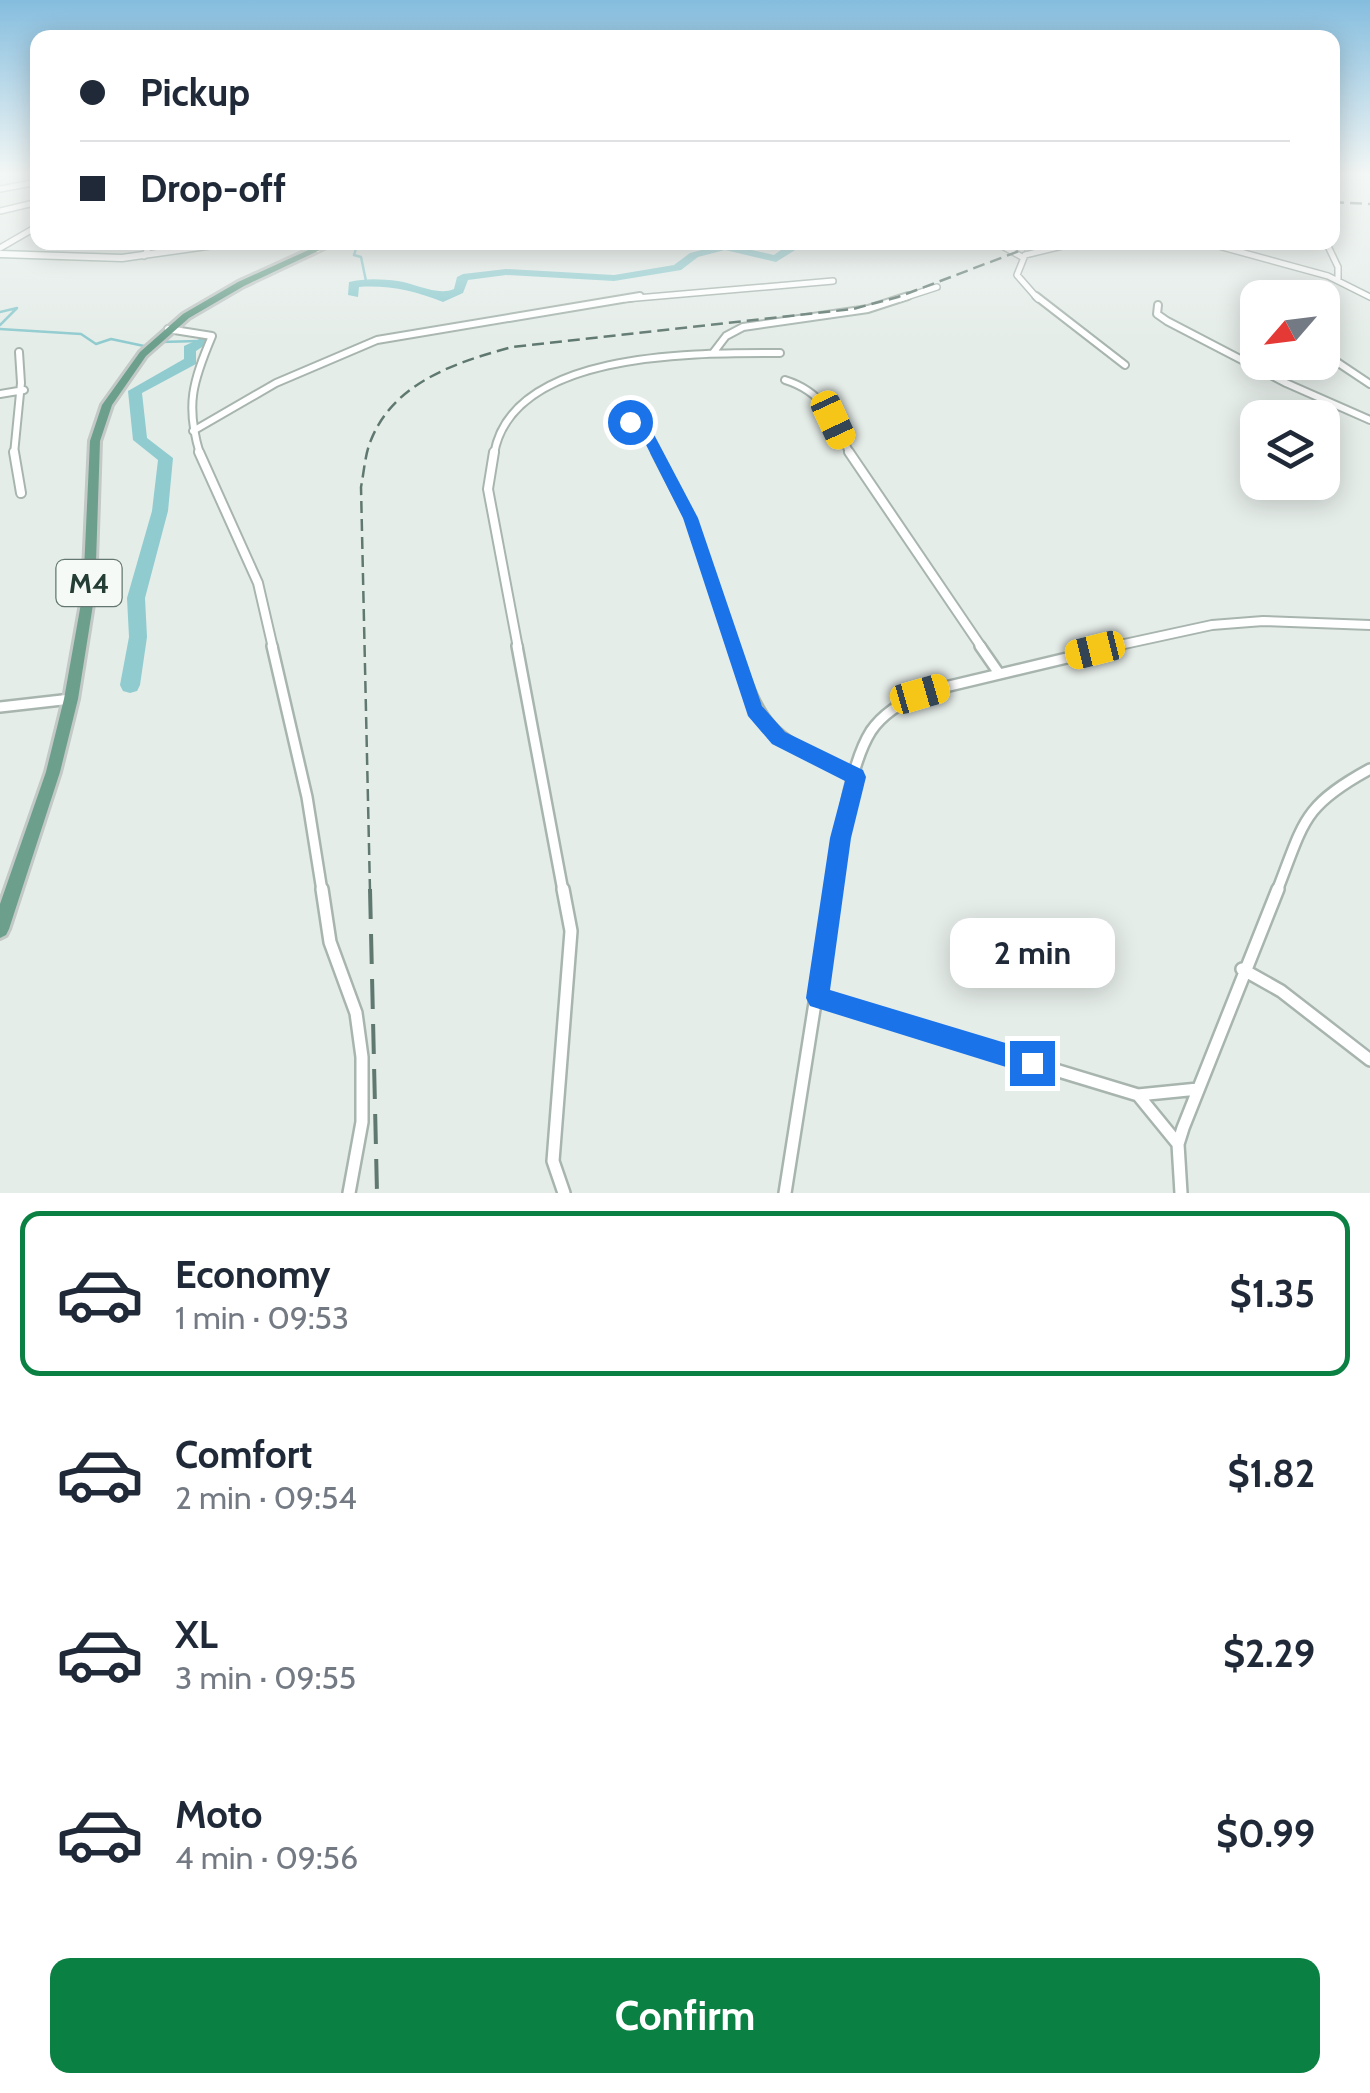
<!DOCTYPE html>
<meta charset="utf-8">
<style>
body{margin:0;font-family:Cabin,sans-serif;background:#f2f2f3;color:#1f2937;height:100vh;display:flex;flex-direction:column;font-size:38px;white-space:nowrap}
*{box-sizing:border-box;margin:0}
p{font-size:32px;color:#747a83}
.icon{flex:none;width:55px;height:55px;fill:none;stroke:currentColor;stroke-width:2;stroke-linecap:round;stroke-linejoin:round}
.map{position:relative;height:1193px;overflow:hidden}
.details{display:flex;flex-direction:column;background:#fff;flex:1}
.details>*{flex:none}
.banner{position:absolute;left:30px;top:30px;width:1310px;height:220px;border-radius:20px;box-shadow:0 5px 25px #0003;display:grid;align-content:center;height:220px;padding:0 50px;background:#fff}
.needle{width:65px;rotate:242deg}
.fabs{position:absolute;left:1240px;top:280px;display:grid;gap:20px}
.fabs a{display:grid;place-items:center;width:100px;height:100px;border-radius:20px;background:#fff;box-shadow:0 5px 25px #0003;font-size:50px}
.end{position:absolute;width:45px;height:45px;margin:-22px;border:12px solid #1a73e8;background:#fff;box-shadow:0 0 0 5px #fff}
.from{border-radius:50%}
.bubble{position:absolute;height:70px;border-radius:20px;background:#fff;box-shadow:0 5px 25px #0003;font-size:32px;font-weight:800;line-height:70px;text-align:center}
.car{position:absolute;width:30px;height:60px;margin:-30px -15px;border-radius:12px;box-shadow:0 0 8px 2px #0007;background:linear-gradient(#f5c518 24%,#345 0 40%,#f5c518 0 76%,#345 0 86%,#f5c518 0)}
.banner b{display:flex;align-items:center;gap:35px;height:95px;font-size:38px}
.banner b+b{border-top:2px solid #e0e1e3}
.banner i{width:25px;height:25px;background:#1f2937}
ul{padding:18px 0 0;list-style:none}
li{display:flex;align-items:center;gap:30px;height:165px;margin:0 20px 15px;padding:0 30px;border:5px solid transparent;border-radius:20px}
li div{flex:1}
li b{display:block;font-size:38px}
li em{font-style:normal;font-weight:800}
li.on{border-color:#0b8043}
li>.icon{width:90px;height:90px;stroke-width:1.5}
.button{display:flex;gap:20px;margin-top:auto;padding:20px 50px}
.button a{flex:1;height:115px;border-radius:20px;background:#0b8043;color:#fff;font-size:40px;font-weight:800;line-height:115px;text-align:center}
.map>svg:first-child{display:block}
</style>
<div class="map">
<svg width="1370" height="1193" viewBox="0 0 1370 1193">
<rect width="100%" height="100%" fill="#e5ede9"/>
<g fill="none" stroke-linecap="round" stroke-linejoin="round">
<path stroke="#90cbcf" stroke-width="2.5" d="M358,242L354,255L361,257L366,281
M0,312L17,308L0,325
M0,329L81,334L96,344L111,339L144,346
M160,342L199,341"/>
<path fill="#90cbcf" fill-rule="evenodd" d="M792,242H863L858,245L800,247L776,262L725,250L698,257L681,270L614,281L506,275L468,280L463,293L443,302C415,291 389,285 359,287L358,297L348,295L349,282C365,278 382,279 398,281C416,284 438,296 454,289L457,277L463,274L506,269L614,275L674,265L690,253L725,244L774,255Z
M208,335L214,339L196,351V364L142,393L147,438L173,458L168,511L145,598L147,637L140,685L137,691L130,693L123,691L120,685L129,637L127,598L152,511L158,460L133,440L128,391L184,359V346Z"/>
<defs>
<path id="street-far4" d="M0,189L38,182
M0,211L38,202
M995,242L1022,257
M1204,242L1328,276L1370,297
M1326,242L1338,267V280
M0,248L38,226
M144,256L152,242
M625,299L833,281
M900,299L937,287
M1038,299L1017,275L1025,255L1079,242"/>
<path id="street-far3" d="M1036,296L1125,365
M1158,305L1157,314L1167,321L1286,383L1370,420
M168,329L212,336C193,381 185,405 200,454
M1322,352L1370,384
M713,353L726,336L743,327L868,309L908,296
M785,380C824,392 835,420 850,454
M0,394L24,390
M630,422L644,428L657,454
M193,431L276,383L377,340L640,296
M14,454L21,383L19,352
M494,454C512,349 701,353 780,353"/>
<path id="street-far2" d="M14,452L21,493
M199,452L258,583L273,648
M494,452L488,489L518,648
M656,452L690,518L734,648
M849,452L982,648
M1106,648L1212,625L1263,621L1370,625"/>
<path id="street-far1" d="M272,646L307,797L322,891
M517,646L563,891
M733,646C765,739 771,734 856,777
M980,646L998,672
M0,707L71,699
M833,891C840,847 847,769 871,731C883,713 902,703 920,693L1117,646
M1277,891C1304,822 1302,806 1370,769"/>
<path id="street" d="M322,889L330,942L356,1013L362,1057V1122L349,1193
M563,889L571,931L553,1161L564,1193
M1242,969L1281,991L1370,1060
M818,998L1138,1095L1198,1089
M1138,1095L1178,1144
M785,1193L833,889
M1181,1193L1178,1144L1183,1128L1278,889"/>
<path id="secondary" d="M301,242L317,249
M0,254L122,258L235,242"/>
<path id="primary" d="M326,242H337L244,286L189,318L146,356L112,405L100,441L95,592L78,699L60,772L9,929L6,935L0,938V904L46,772L64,699L83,592L90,441L102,405L140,352L183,314L238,282Z"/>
</defs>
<use href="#street-far4" stroke="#a8b5af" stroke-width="8"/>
<use href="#street-far3" stroke="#a8b5af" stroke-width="10"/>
<use href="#street-far2" stroke="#a8b5af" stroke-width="12"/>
<use href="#street-far1" stroke="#a8b5af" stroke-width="14"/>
<use href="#street" stroke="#a8b5af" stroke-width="16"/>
<use href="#secondary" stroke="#a4b8af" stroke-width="9"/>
<use href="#primary" stroke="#c2c9c6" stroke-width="6"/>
<use href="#street-far4" stroke="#fff" stroke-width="5"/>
<use href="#street-far3" stroke="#fff" stroke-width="6"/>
<use href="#street-far2" stroke="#fff" stroke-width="8"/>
<use href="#street-far1" stroke="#fff" stroke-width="9"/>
<use href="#street" stroke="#fff" stroke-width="11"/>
<use href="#secondary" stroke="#fff" stroke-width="6"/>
<use href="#primary" fill="#6ca08d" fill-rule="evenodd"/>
<path stroke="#607970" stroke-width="2.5" stroke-dasharray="12 6" stroke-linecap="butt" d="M1332,202L1370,204
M370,891L361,487C364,472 365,454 371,440C394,382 457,362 512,347L853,309L898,297L1043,242"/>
<path stroke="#607970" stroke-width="4" stroke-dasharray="30 15" stroke-linecap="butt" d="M370,889L377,1193"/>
</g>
<linearGradient id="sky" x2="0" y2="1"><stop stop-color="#85bdde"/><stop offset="0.51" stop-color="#f3f7f5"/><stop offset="1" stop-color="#f3f7f5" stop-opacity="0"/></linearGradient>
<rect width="1370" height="340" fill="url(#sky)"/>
<path fill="#1a73e8" d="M630,418L649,425L698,518L762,706L785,732L863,770L866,777L851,838L830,990L1032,1051L1040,1054L1044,1063L1040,1072L1032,1075L810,1006L806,998L830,838L845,781L772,744L748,716L683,518L639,431L623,422Z"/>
<g text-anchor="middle" stroke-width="8" stroke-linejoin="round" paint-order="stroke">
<rect fill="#f5faf7" stroke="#63766f" stroke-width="2.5" x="56.5" y="560" width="65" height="46" rx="8"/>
<g font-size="28" font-weight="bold" fill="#253e35">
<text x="89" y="593">M4</text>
</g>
</g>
</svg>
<div class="fabs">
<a><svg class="needle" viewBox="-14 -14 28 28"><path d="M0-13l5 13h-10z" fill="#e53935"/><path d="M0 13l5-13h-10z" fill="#747a83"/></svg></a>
<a><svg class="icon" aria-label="layers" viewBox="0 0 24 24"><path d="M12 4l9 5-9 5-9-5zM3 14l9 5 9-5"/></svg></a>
</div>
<i class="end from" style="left:630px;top:422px"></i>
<i class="end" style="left:1032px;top:1063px"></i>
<div class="bubble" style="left:950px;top:918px;width:165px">2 min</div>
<i class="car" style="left:833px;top:420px;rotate:155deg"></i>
<i class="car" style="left:1095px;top:650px;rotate:256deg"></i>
<i class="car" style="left:920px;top:694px;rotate:74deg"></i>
<div class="banner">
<b><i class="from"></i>Pickup</b>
<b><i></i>Drop-off</b>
</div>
</div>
<section class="details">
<ul>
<li class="on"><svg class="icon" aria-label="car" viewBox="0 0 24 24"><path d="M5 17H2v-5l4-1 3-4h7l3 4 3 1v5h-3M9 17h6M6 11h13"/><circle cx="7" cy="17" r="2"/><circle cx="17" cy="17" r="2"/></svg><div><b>Economy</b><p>1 min · 09:53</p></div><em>$1.35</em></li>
<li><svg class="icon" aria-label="car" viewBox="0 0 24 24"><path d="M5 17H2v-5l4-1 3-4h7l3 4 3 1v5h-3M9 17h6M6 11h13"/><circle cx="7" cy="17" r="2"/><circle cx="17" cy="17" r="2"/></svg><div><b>Comfort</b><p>2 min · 09:54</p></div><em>$1.82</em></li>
<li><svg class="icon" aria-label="car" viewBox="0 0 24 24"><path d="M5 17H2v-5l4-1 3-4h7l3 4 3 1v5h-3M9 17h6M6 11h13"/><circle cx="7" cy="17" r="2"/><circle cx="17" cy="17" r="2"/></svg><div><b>XL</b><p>3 min · 09:55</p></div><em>$2.29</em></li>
<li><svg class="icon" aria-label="car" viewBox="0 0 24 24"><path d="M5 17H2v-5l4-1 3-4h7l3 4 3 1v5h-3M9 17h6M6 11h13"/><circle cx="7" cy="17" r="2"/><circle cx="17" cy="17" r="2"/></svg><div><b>Moto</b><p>4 min · 09:56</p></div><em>$0.99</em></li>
</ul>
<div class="button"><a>Confirm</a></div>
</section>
